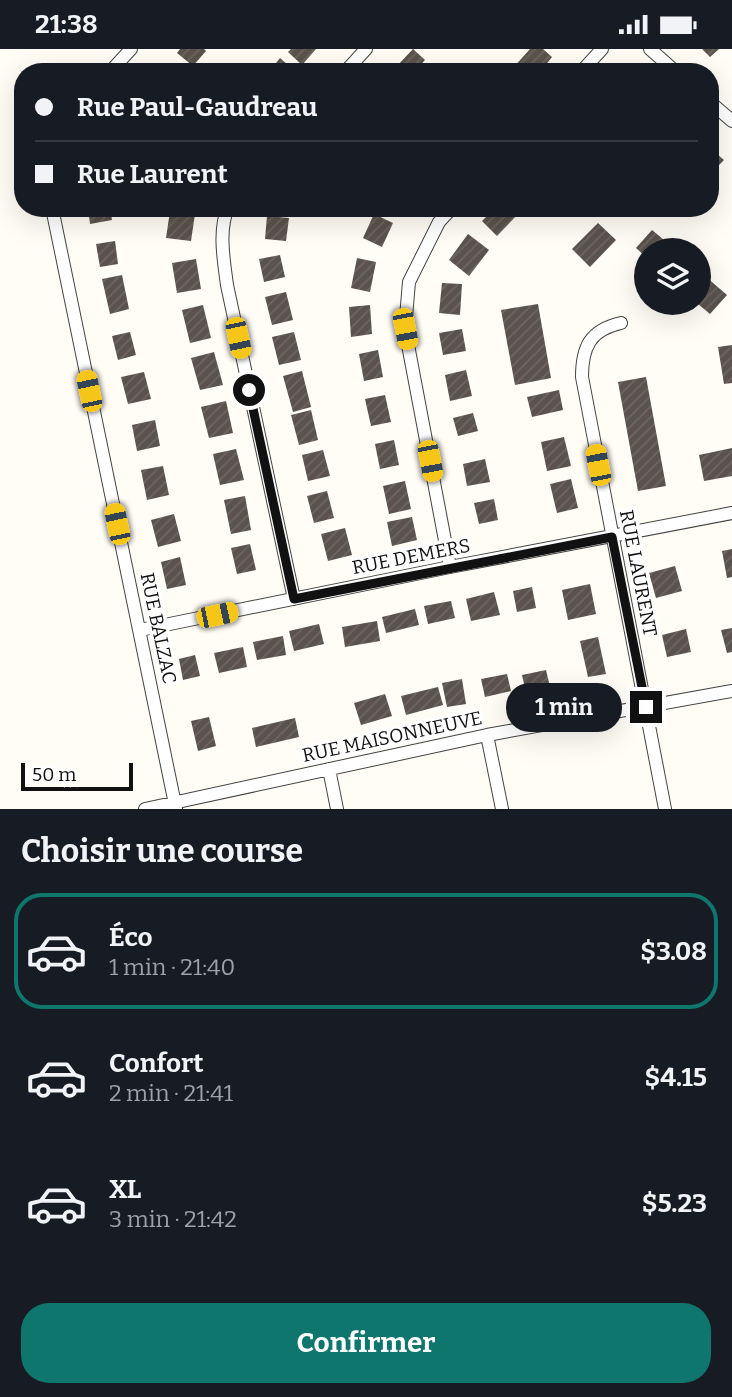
<!DOCTYPE html>
<html lang="fr">
<meta charset="utf-8">
<style>
body{margin:0;font-family:Bitter,serif;background:#20242c;color:#f1f3f6;height:100vh;display:flex;flex-direction:column;font-size:26px;white-space:nowrap}
*{box-sizing:border-box;margin:0}
p{font-size:23px;color:#9ea1a6}
.icon{flex:none;width:38px;height:38px;fill:none;stroke:currentColor;stroke-width:2;stroke-linecap:round;stroke-linejoin:round}
.map{position:relative;height:760px;overflow:hidden}
.sheet{display:flex;flex-direction:column;background:#171b24;flex:1}
.sheet>*{flex:none}
.banner{position:absolute;left:14px;top:14px;width:705px;height:154px;border-radius:28px;box-shadow:0 7px 28px #0002;display:grid;align-content:center;height:154px;padding:0 21px;background:#171b24}
.fabs{position:absolute;left:634px;top:189px;display:grid;gap:14px}
.fabs a{display:grid;place-items:center;width:77px;height:77px;border-radius:50%;background:#171b24;box-shadow:0 7px 28px #0002;font-size:35px}
.scale{position:absolute;left:21px;bottom:18px;width:112px;box-sizing:border-box;padding-left:7px;border:4px solid #111;border-top:0;font-size:19px;line-height:24px;white-space:nowrap;color:#111;-webkit-text-stroke:5px #fff;paint-order:stroke}
.end{position:absolute;width:32px;height:32px;margin:-16px;border:9px solid #111;background:#fff;box-shadow:0 0 0 4px #fff}
.from{border-radius:50%}
.bubble{position:absolute;height:49px;border-radius:24px;background:#171b24;box-shadow:0 7px 28px #0002;font-size:23px;font-weight:700;line-height:49px;text-align:center}
.car{position:absolute;width:21px;height:42px;margin:-21px -10px;border-radius:9px;box-shadow:0 0 5px 2px #0007;background:linear-gradient(#f5c518 24%,#345 0 40%,#f5c518 0 76%,#345 0 86%,#f5c518 0)}
.banner b{display:flex;align-items:center;gap:24px;height:66px;font-size:26px}
.banner b+b{border-top:2px solid #363941}
.banner i{width:18px;height:18px;background:#f1f3f6}
ul{padding:0;list-style:none}
li{display:flex;align-items:center;gap:21px;height:116px;margin:0 14px 10px;padding:0 7px;border:4px solid transparent;border-radius:28px}
li div{flex:1}
li b{display:block;font-size:26px}
li em{font-style:normal;font-weight:700}
li.current{border-color:#0f766e}
li>.icon{width:63px;height:63px;stroke-width:1.5}
h2{padding:0 21px;font-size:32px;line-height:84px}
.action{display:flex;gap:14px;margin-top:auto;padding:14px 21px}
.action a{flex:1;height:80px;border-radius:28px;background:#0f766e;color:#fff;font-size:28px;font-weight:700;line-height:80px;text-align:center}
.status{display:flex;justify-content:space-between;align-items:center;height:49px;padding:0 35px;background:#171b24;direction:ltr}
.status svg{height:19px;fill:currentColor}
.map>svg:first-child{display:block}
</style>
<div class="status"><b>21:38</b><svg viewBox="0 0 49 12"><path d="M0 12V9h3v3zM5 12V6h3v6zM10 12V3h3v9zM15 12V0h3v12zM26 1h20v11H26zM47 4h2v5h-2z"/></svg></div>
<div class="map">
<svg width="732" height="760" viewBox="0 0 732 760">
<defs>
<pattern id="building-hatch" width="6" height="6" patternUnits="userSpaceOnUse" patternTransform="scale(1.75)"><rect width="6" height="6" fill="#5a524d"/><path d="M-1 1l2-2M0 6l6-6M5 7l2-2" fill="none" stroke="#6d6662"/></pattern>
</defs>
<rect width="100%" height="100%" fill="#fffdf5"/>
<path fill="url(#building-hatch)" d="M180,0H204L206,2L193,17L177,4Z
M291,0H316L302,16L288,3Z
M413,0L425,11L414,23H401L396,18Z
M530,0H543L552,8L540,23H518L513,19Z
M702,0H719L710,8Z
M280,9L296,23H269Z
M710,99L724,111L710,125Z
M88,159H110L112,171L90,175Z
M495,159H511L518,165L497,187L482,172Z
M170,162L195,165L191,192L166,189Z
M374,165L393,174L382,198L363,189Z
M267,167L289,169L286,192L265,190Z
M598,174L616,191L590,218L572,200Z
M652,181L676,201H646V208L636,199Z
M468,185L489,201L469,227L449,211Z
M115,192L118,215L100,218L96,195Z
M280,206L285,228L264,233L259,210Z
M357,209L376,213L370,243L351,239Z
M196,210L201,240L177,244L172,214Z
M698,221L727,246L710,265L698,255Z
M122,226L129,260L110,265L102,230Z
M442,234L462,235L460,266L439,264Z
M286,243L293,271L272,276L265,248Z
M538,255L551,329L515,336L501,261Z
M203,256L211,289L190,294L182,261Z
M370,256L372,285L351,288L349,258Z
M462,280L466,302L443,306L439,284Z
M130,283L136,306L118,311L112,287Z
M294,283L301,311L279,316L272,288Z
M732,296V334L724,335L718,298Z
M378,301L383,328L364,332L359,305Z
M214,303L223,336L200,341L191,309Z
M466,321L472,347L450,352L445,326Z
M302,322L311,358L293,363L283,327Z
M144,323L151,350L128,355L121,328Z
M646,328L666,437L638,442L618,333Z
M559,341L563,361L532,368L527,348Z
M385,346L391,373L371,377L365,350Z
M226,352L233,384L209,389L201,358Z
M311,361L318,391L299,396L291,366Z
M473,364L478,382L458,387L453,369Z
M155,371L160,397L137,402L132,376Z
M564,388L571,417L547,422L541,393Z
M394,391L399,416L380,420L375,395Z
M732,399V427L704,432L699,406Z
M236,400L244,431L220,436L213,405Z
M323,401L330,427L308,432L302,406Z
M485,410L490,433L467,437L463,415Z
M163,417L169,446L147,451L141,421Z
M571,430L578,459L557,464L550,435Z
M405,432L411,460L389,465L383,437Z
M327,442L334,469L314,474L307,447Z
M245,447L251,481L231,485L224,451Z
M494,450L498,471L479,475L474,454Z
M174,465L181,492L158,498L151,471Z
M412,468L417,491L392,497L387,473Z
M345,479L352,506L328,512L321,485Z
M250,495L256,521L237,525L231,499Z
M732,500V528L727,529L722,502Z
M180,508L186,536L167,540L161,513Z
M675,517L682,542L656,549L649,524Z
M590,535L596,565L568,571L562,541Z
M532,538L536,559L517,563L513,542Z
M494,543L500,566L471,572L466,550Z
M451,552L455,569L428,575L424,557Z
M415,560L419,576L386,584L382,568Z
M377,572L380,592L345,598L342,578Z
M319,575L324,595L294,602L289,582Z
M732,579V603L727,604L721,581Z
M686,580L691,603L667,608L662,586Z
M283,587L286,606L257,611L253,593Z
M598,588L606,625L588,628L580,592Z
M243,598L247,618L219,624L214,604Z
M195,606L200,627L183,631L179,610Z
M546,621L550,638L526,644L522,626Z
M507,625L511,642L485,648L481,630Z
M462,630L466,655L447,658L442,634Z
M438,638L443,656L406,666L401,647Z
M385,645L392,667L361,676L354,654Z
M209,668L216,697L198,702L191,672Z
M295,669L299,688L256,698L252,679Z"/>
<g fill="none" stroke-linecap="round" stroke-linejoin="round">
<defs>
<path id="minor" d="M650,0L676,23
M110,23L131,0
M345,23L366,0
M581,23L602,0
M710,53L732,72
M52,159L176,760
M228,159C218,181 224,213 227,236L294,550
M621,274C590,281 582,298 582,328L665,760
M450,518L405,280L409,233L439,173L452,159
M140,581L450,518L732,464
M487,686L502,760
M329,720L337,760
M145,760L487,686L732,642"/>
</defs>
<use href="#minor" stroke="#444" stroke-width="14"/>
<use href="#minor" stroke="#fff" stroke-width="12"/>
</g>
<g fill="none" stroke-linecap="round" stroke-linejoin="round">
<path stroke="#111" stroke-width="9" d="M249,341L294,550L612,488L646,658"/>
</g>
<g text-anchor="middle" stroke-width="7" stroke-linejoin="round" paint-order="stroke">
<g font-size="19" fill="#111" stroke="#fff">
<text transform="translate(411 507) rotate(-11)" y="7">RUE DEMERS</text>
<text transform="translate(639 524) rotate(79)" y="7">RUE LAURENT</text>
<text transform="translate(159 579) rotate(78)" y="7">RUE BALZAC</text>
<text transform="translate(392 687) rotate(-12)" y="7">RUE MAISONNEUVE</text>
</g>
</g>
</svg>
<div class="fabs">
<a><svg class="icon" aria-label="layers" viewBox="0 0 24 24"><path d="M12 4l9 5-9 5-9-5zM3 14l9 5 9-5"/></svg></a>
</div>
<div class="scale">50 m</div>
<i class="end from" style="left:249px;top:341px"></i>
<i class="end" style="left:646px;top:658px"></i>
<div class="bubble" style="left:506px;top:634px;width:116px">1 min</div>
<i class="car" style="left:405px;top:280px;rotate:169deg"></i>
<i class="car" style="left:238px;top:289px;rotate:168deg"></i>
<i class="car" style="left:89px;top:342px;rotate:348deg"></i>
<i class="car" style="left:430px;top:412px;rotate:169deg"></i>
<i class="car" style="left:598px;top:416px;rotate:349deg"></i>
<i class="car" style="left:117px;top:475px;rotate:348deg"></i>
<i class="car" style="left:217px;top:566px;rotate:78deg"></i>
<div class="banner">
<b><i class="from"></i>Rue Paul-Gaudreau</b>
<b><i></i>Rue Laurent</b>
</div>
</div>
<section class="sheet">
<h2>Choisir une course</h2>
<ul>
<li class="current"><svg class="icon" aria-label="car" viewBox="0 0 24 24"><path d="M5 17H2v-5l4-1 3-4h7l3 4 3 1v5h-3M9 17h6M6 11h13"/><circle cx="7" cy="17" r="2"/><circle cx="17" cy="17" r="2"/></svg><div><b>Éco</b><p>1 min · 21:40</p></div><em>$3.08</em></li>
<li><svg class="icon" aria-label="car" viewBox="0 0 24 24"><path d="M5 17H2v-5l4-1 3-4h7l3 4 3 1v5h-3M9 17h6M6 11h13"/><circle cx="7" cy="17" r="2"/><circle cx="17" cy="17" r="2"/></svg><div><b>Confort</b><p>2 min · 21:41</p></div><em>$4.15</em></li>
<li><svg class="icon" aria-label="car" viewBox="0 0 24 24"><path d="M5 17H2v-5l4-1 3-4h7l3 4 3 1v5h-3M9 17h6M6 11h13"/><circle cx="7" cy="17" r="2"/><circle cx="17" cy="17" r="2"/></svg><div><b>XL</b><p>3 min · 21:42</p></div><em>$5.23</em></li>
</ul>
<div class="action"><a>Confirmer</a></div>
</section>
